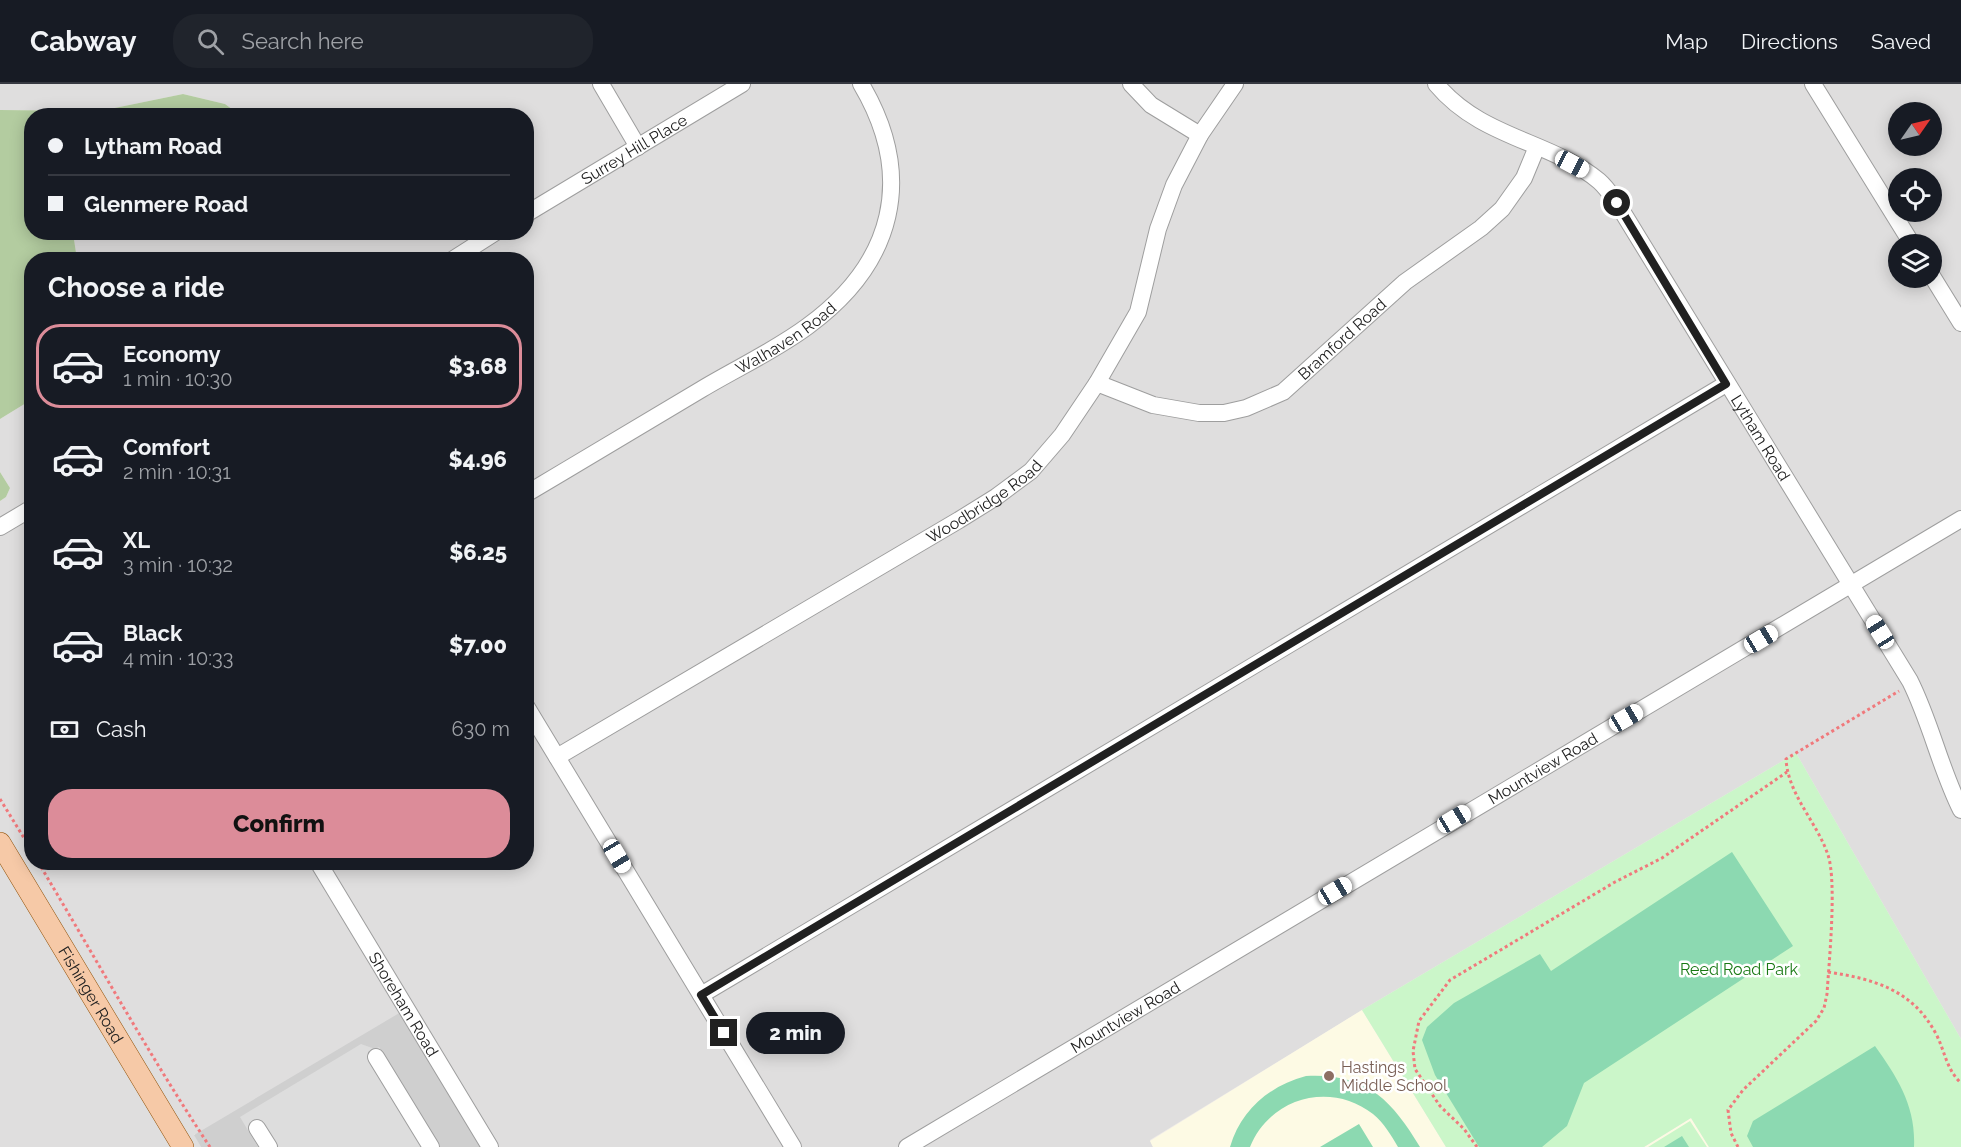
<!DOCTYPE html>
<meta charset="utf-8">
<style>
body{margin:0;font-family:Raleway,sans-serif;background:#20242c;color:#f1f3f6;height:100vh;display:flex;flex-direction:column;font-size:22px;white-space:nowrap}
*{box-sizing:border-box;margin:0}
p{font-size:20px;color:#9ea1a6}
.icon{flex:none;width:33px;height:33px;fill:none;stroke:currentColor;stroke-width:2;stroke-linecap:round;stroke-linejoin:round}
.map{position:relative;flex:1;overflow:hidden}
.side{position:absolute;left:24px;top:168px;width:510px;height:618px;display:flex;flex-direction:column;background:#171b24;border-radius:24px;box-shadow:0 3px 15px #0003}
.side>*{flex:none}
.hud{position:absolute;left:24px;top:24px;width:510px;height:132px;border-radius:24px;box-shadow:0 3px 15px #0003;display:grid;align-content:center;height:132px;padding:0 24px;background:#171b24}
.needle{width:39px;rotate:56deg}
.buttons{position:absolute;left:1888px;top:18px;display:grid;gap:12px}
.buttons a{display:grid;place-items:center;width:54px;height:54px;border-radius:50%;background:#171b24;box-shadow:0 3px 15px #0003;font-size:30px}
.end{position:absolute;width:27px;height:27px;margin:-14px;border:8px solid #212121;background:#fff;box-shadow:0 0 0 3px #fff}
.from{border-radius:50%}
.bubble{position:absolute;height:42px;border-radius:21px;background:#171b24;box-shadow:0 3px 15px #0003;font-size:20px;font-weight:800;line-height:42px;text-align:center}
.car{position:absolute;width:18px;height:36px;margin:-18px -9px;border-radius:8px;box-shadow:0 0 4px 2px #0007;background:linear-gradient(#fff 24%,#345 0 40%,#fff 0 76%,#345 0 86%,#fff 0)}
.hud b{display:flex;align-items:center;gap:21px;height:57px;font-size:22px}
.hud b+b{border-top:2px solid #363941}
.hud i{width:15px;height:15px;background:#f1f3f6}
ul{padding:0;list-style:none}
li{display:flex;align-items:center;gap:18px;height:84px;margin:0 12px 9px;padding:0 12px;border:3px solid transparent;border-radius:24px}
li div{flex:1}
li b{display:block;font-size:22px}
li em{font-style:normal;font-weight:800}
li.active{border-color:#dc8c99}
li>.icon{width:54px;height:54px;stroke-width:1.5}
h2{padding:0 24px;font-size:27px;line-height:72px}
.pay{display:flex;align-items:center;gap:15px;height:66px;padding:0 24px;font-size:22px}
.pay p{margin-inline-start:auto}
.button{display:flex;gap:12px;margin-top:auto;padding:12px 24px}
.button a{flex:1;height:69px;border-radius:24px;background:#dc8c99;color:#111;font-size:24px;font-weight:800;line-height:69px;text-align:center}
header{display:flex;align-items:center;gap:36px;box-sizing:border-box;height:84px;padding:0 30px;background:#171b24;border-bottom:2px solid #363941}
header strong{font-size:28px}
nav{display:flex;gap:33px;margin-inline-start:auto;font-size:21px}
.search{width:420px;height:54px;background:#20242c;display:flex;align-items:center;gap:15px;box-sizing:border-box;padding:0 21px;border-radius:24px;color:#9ea1a6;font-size:22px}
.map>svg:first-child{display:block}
</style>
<header>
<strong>Cabway</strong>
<div class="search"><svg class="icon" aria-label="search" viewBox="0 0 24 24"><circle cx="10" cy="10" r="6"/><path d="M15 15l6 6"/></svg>Search here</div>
<nav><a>Map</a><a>Directions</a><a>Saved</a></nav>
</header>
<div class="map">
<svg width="1961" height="1063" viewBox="0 0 1961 1063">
<rect width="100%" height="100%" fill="#f0ece8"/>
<path fill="#dfdede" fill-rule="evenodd" d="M0,0H1961V955L1796,669L1362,926L1150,1056L1153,1063H482L194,1050L201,1063H0V417L6,413L10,404L0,388V335L31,316L32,778H526V176L77,175L73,149L526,148V32L240,31L225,20L183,10L100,27L0,26ZM1899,28H1932V62H1899ZM1899,94H1932V128H1899ZM1899,160H1932V194H1899Z"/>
<path fill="#fdfae4" d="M1362,926L1446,1063H1153L1150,1057Z
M1691,1034L1709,1063H1644Z"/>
<path fill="#cfcfcf" d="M401,928L482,1063H201L194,1051Z"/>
<path fill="#b3cca0" d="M183,10L225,20L240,31L32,32V148L73,149L77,175L32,176L31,316L0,335V26L100,27Z
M0,388L10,404L6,413L0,417Z"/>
<path fill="#cbf6c9" d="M1796,669L1961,955V1063H1709L1691,1034L1644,1063H1446L1362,926Z
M1690,1037L1707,1063H1648Z"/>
<path fill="#8cd9b1" d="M1732,768L1793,862L1584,999L1567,1042L1542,1063H1479L1435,991L1422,956L1427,943L1454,919L1540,870L1551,887Z
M1875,962C1898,994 1916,1023 1914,1063H1753L1747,1052L1753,1037Z
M1306,992C1366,989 1391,1015 1420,1063H1398C1391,1051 1384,1039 1373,1030C1331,997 1270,1013 1250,1063H1230C1241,1026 1269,1002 1306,992Z
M1359,1040L1373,1063H1320Z
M1682,1052L1689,1063H1664Z"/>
<path fill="#ddd" d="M361,960L375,965L379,963L439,1063H258L240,1033Z"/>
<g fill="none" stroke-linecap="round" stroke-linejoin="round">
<defs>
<g id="minor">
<path d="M601,0L638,63"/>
<path d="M1131,0L1151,21L1200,51"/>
<path id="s1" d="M1436,0C1482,55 1550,56 1599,97C1606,103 1612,112 1617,119L1910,597C1931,639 1940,684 1961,726"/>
<path d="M1813,0L1912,160"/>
<path id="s2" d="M526,130L742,0"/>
<path d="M452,176L496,148"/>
<path d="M1932,192L1961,239"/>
<path id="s3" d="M1097,299L1153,321L1199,329H1224L1246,324L1283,308L1405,198L1481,144L1502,125L1524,94L1536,65"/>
<path id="s4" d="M526,410C585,375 644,339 702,305C737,284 776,266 808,242C894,179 916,93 861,0"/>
<path d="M0,443L32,424"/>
<path d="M526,622L793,1063"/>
<path id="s5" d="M557,673L959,436L996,413L1031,387L1062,351L1097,299L1138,228L1158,145L1174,101L1200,51L1235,0"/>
<path id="s6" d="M318,778L490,1063"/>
<path d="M701,911L1726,300"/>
<path d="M376,973L431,1063"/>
<path d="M257,1044L269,1063"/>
<path id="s7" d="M907,1063L1961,435"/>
</g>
<g id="major">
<path id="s8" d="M0,759L183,1063"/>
</g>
</defs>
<use href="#minor" stroke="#9e9e9e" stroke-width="18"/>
<use href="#major" stroke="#92530b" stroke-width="22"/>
<path stroke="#f0797c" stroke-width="3" stroke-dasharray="3 3" stroke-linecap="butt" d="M0,715L32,767
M38,778C95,873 149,971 210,1063
M1828,888C1874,895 1913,906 1936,950C1945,967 1946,985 1961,999
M1477,1063L1464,1045L1440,1022L1415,985L1413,967L1419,937L1450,896L1615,798L1662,774L1787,688
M1738,1063L1731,1049L1728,1026L1743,1006L1816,937L1824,924L1827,910C1829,878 1837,798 1828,771C1817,738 1788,711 1786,675L1899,607"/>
<use href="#minor" stroke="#fff" stroke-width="16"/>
<use href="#major" stroke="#f6c9a7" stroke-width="21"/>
</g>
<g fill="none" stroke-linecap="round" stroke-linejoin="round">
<path stroke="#212121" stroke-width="8" d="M724,949L701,911L1726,300L1617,119"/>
</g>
<circle fill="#8d6e63" stroke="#fff" stroke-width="2" cx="1329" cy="992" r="6"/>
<g text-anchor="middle" stroke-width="5" stroke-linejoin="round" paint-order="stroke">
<g font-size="16" fill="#212121" stroke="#fff">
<text dy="6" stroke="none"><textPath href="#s2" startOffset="126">Surrey Hill Place</textPath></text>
<text dy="6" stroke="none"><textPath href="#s4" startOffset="303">Walhaven Road</textPath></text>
<text dy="6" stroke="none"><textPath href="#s3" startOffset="274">Bramford Road</textPath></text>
<text dy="6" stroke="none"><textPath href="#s1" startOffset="495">Lytham Road</textPath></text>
<text dy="6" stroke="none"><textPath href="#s5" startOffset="498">Woodbridge Road</textPath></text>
<text dy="6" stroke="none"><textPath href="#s7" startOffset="740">Mountview Road</textPath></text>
<text dy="6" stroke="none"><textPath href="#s8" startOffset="177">Fishinger Road</textPath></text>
<text dy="6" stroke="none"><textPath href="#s6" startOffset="166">Shoreham Road</textPath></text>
<text dy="6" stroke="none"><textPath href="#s7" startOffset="254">Mountview Road</textPath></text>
</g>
<g font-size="16" fill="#197914" stroke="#fff">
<text x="1739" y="891">Reed Road Park</text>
</g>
<g font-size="16" fill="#785e54" stroke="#fff" text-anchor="start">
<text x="1341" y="989">Hastings<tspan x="1341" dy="18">Middle School</tspan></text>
</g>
</g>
</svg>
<div class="buttons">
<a><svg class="needle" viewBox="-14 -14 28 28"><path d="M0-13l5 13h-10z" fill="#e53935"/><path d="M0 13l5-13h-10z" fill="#9ea1a6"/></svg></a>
<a><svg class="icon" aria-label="locate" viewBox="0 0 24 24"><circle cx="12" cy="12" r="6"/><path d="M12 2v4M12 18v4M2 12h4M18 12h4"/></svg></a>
<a><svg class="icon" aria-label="layers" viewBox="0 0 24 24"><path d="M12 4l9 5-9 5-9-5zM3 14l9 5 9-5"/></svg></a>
</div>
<i class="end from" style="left:1617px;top:119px"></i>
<i class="end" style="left:724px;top:949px"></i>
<div class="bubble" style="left:746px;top:928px;width:99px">2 min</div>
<i class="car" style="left:1572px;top:80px;rotate:118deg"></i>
<i class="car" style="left:1880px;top:548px;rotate:328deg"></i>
<i class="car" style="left:1761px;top:555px;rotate:59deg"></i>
<i class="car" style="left:1626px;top:634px;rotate:60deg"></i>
<i class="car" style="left:1454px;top:735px;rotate:59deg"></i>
<i class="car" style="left:617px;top:772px;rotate:149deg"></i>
<i class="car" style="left:1335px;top:807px;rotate:59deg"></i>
<div class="hud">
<b><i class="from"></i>Lytham Road</b>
<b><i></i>Glenmere Road</b>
</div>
<section class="side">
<h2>Choose a ride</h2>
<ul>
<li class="active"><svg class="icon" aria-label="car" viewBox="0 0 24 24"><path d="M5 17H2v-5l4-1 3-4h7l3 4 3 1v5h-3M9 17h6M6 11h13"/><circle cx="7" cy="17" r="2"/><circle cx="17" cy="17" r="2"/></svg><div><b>Economy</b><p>1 min · 10:30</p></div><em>$3.68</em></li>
<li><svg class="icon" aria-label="car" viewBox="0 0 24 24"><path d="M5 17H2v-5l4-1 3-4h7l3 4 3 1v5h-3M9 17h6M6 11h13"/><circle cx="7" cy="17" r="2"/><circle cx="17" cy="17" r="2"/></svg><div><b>Comfort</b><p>2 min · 10:31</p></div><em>$4.96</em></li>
<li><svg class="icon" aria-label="car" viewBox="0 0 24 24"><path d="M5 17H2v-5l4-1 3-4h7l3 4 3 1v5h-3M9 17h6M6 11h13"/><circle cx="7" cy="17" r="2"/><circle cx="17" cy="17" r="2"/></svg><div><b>XL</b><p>3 min · 10:32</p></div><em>$6.25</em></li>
<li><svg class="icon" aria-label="car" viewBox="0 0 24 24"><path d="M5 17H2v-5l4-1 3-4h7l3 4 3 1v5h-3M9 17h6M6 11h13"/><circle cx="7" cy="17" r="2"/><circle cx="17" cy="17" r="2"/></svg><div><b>Black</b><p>4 min · 10:33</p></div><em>$7.00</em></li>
</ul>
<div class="pay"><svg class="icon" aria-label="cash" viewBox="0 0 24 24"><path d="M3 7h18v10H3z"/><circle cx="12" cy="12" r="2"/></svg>Cash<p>630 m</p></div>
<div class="button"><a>Confirm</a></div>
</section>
</div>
